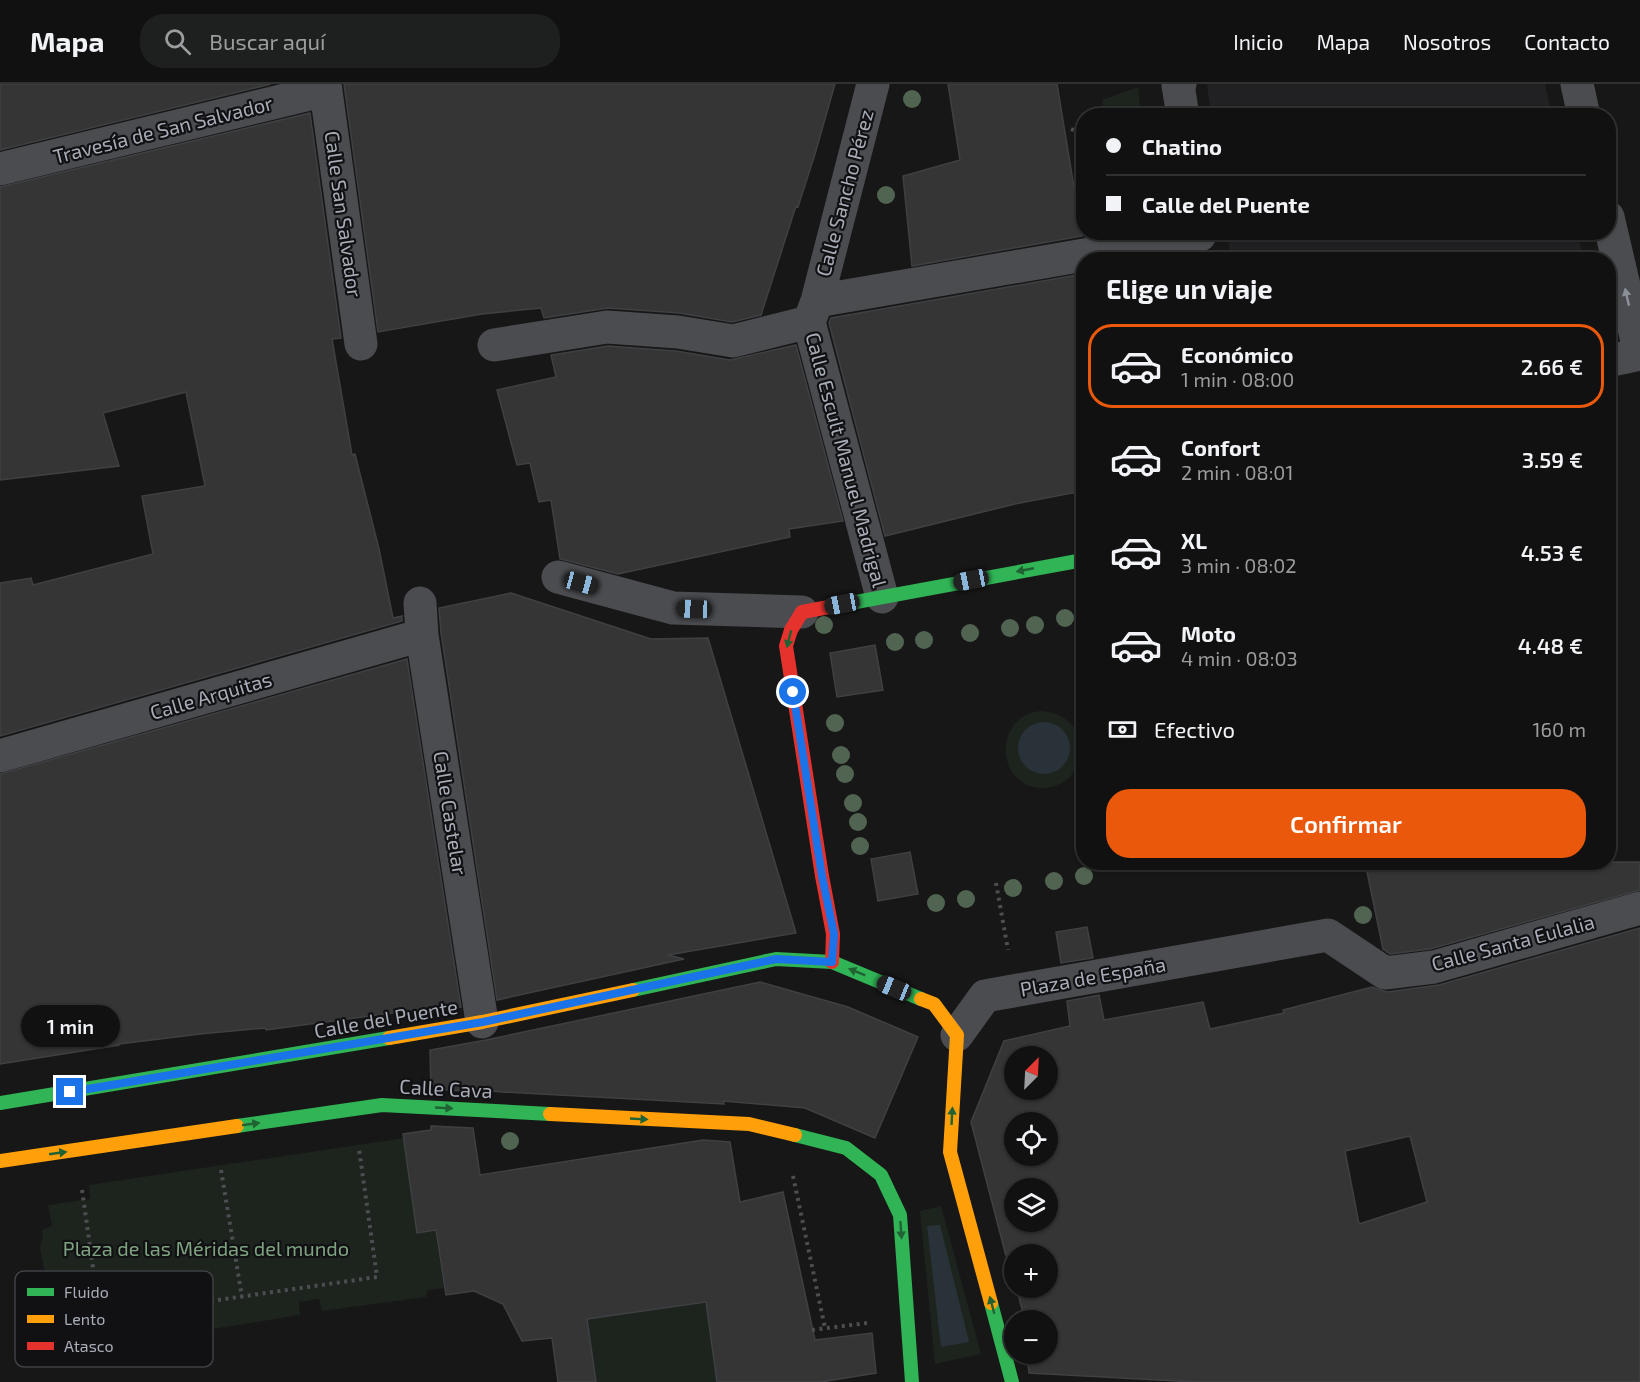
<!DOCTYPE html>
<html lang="es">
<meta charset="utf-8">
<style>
body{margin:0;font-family:"Exo 2",sans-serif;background:#1e1f1f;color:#f1f3f6;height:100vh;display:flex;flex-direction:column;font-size:22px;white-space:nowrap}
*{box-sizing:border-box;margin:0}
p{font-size:20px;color:#9c9d9f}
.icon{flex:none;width:33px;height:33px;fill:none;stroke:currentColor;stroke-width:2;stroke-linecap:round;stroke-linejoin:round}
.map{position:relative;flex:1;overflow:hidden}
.details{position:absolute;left:1076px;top:168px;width:540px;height:618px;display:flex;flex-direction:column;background:#111;border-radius:24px;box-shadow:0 2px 4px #0004,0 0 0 2px #303131}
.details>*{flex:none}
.top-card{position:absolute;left:1076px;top:24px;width:540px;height:132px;border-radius:24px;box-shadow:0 2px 4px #0004,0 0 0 2px #303131;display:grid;align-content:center;height:132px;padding:0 30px;background:#111}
.needle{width:39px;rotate:24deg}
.controls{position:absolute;left:1004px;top:962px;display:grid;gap:12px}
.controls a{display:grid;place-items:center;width:54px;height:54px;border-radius:50%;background:#111;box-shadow:0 2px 4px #0004,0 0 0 2px #303131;font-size:30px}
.end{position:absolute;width:27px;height:27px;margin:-14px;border:8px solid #1a73e8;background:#fff;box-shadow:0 0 0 3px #fff}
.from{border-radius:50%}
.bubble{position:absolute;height:42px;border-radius:21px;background:#111;box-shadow:0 2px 4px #0004,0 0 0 2px #303131;font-size:20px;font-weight:600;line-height:42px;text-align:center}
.car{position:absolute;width:18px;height:36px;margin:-18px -9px;border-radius:8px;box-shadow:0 0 4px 2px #0007;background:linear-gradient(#222 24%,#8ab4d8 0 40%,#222 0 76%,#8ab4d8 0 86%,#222 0)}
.top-card b{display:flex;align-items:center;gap:21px;height:57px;font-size:22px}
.top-card b+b{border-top:2px solid #303131}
.top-card i{width:15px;height:15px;background:#f1f3f6}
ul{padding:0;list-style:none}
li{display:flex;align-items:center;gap:18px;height:84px;margin:0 12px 9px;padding:0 18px;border:3px solid transparent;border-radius:24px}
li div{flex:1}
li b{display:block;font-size:22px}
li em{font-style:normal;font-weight:600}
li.on{border-color:#ea580c}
li>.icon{width:54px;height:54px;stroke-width:1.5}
h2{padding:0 30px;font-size:27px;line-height:72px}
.pay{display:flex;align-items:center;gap:15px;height:66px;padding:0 30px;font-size:22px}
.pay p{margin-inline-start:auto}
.action{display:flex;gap:12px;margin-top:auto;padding:12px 30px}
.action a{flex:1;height:69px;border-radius:24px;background:#ea580c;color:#fff;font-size:24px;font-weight:600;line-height:69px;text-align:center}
header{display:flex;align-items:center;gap:36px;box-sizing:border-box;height:84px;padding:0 30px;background:#111;border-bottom:2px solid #303131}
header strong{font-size:28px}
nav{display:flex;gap:33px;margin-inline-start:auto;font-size:21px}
.search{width:420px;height:54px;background:#1e1f1f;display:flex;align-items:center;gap:15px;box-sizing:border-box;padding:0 21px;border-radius:24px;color:#9c9d9f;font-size:22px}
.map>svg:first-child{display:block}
</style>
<header>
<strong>Mapa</strong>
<div class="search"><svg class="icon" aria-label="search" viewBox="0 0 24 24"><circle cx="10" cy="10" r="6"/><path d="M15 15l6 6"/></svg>Buscar aquí</div>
<nav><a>Inicio</a><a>Mapa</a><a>Nosotros</a><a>Contacto</a></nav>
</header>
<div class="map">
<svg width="1640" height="1298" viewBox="0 0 1640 1298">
<rect width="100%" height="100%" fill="#171717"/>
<path fill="#212123" d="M1207,0H1545L1552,31H1211Z
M1227,149H1578L1583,175H1231Z"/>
<path fill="#1d241e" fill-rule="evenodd" d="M1138,3L1141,31H1105L1102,16Z
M1041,627C1098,631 1090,705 1041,704C995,702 993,631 1041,627ZM1057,643C1070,653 1072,665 1065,680L1022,677L1018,660Z
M404,1054L417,1149L435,1146L444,1204L428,1206L426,1213L322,1227L319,1215L299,1218L300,1231L176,1251L173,1238L151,1240L150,1253L59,1267L40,1163L43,1153L42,1146L52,1142L48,1121L90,1115L89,1101Z
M941,1122L981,1270L935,1280L920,1127Z
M706,1219L717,1298H596L587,1235Z"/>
<path fill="#2a3239" d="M1018 664a26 26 0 1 1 52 0a26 26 0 1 1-52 0Z
M940,1141L969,1258L941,1263L927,1142Z"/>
<path fill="#353536" stroke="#3f4043" stroke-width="1.5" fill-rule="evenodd" d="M0,0H271L0,66Z
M344,0H835L815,70L798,123L796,122L761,231L732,238L679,229L608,224L544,234L541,224L482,230L378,248Z
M948,0H1057L1082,152L912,182L903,92L960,76Z
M310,29L341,254L332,255L352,371L355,370L379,465L393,534L402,532V537L0,652V499L31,494L33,501L153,470L142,412L205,402L186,308L103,329L119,382L0,396V103Z
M1083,190V407L1015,420L885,452L829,239L831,234Z
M796,261L843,437L789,445L790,453L618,490L560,475L551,416L539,418L530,379L517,381L497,306L556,293L551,271L608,262L676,267L730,276Z
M511,509L651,555L708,554L796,849L668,871L684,875L497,916L441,549L439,524Z
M875,561L883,606L837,613L830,569Z
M407,575L461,923L429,928V924L266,946L265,944L200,950L119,960V961L0,980V690Z
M910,768L918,810L878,817L871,775Z
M1365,778H1640V806L1430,865L1390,870L1383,865Z
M1087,843L1093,874L1061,879L1056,848Z
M1640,844V1298H1195L1029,1289L1027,1269H1047V1236H1025L1016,1203H1047V1170H1014V1197L1005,1168L971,1038L1004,957L1070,942L1067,917L1099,911L1104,936L1203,918L1210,945L1284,929L1283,926L1372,903L1387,908L1439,901ZM1014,972H1047V1005H1014ZM1014,1038H1047V1071H1014ZM1410,1052L1427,1118L1359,1140L1345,1067ZM1014,1104H1047V1137H1014Z
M760,898L848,923L918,953L875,1054L805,1024L723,1017L724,1020L502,1008L467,1005V1007L431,1005L430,966L486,956Z
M431,1042L473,1044L480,1091L703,1056L730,1058L740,1118L783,1108L815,1256L872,1249L876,1289L821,1298H717L706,1218L587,1235L596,1298H558L552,1254L522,1257L503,1220L474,1207L446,1211L436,1146L417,1149L403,1050L431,1046Z"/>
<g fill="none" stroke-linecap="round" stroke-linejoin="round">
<path stroke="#4d4e52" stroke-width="4" stroke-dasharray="3 4.5" stroke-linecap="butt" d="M1071,45L1083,50
M996,799L1008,866
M221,1086L242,1213
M793,1092L825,1244
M82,1106L100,1233L377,1193L359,1065
M812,1246L867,1239"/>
<path stroke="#4b4c50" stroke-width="33" d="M325,0L361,260
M1180,0L1178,1L1183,32
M1577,0L1584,32
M0,85L326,6
M1608,133L1640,270
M817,217L873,0
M809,238L817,217L1200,151
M809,238L882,513
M494,261L607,243L678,248L733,257L809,238
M1608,277L1640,270
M558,493L673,524L802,528
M420,519L422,551L482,938
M0,672L422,551
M957,951L985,912L1328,851L1385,889L1434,883L1640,824"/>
<path stroke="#30b455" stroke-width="14" d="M829,523L1083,476
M633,906L776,875L832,878L921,915
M0,1019L389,954
M237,1042L382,1021L550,1030
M795,1051L846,1064L881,1091L900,1131L912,1298
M991,1219L1012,1298"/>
<path stroke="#ff9f0a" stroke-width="14" d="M921,915L934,920L957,951L950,1068L991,1219
M389,954L482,938L633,906
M550,1030L749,1040L795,1051
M0,1077L237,1042"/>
<path stroke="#e5322d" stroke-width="14" d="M829,523L802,528L791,546L786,562L822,792L833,850L832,878"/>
</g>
<g fill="#506451">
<circle cx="912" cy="15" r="9"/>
<circle cx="886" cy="111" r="9"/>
<circle cx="1065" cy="534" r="9"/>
<circle cx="824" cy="541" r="9"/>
<circle cx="1035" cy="541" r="9"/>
<circle cx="1010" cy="544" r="9"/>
<circle cx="970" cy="549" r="9"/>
<circle cx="924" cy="556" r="9"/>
<circle cx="895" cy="558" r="9"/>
<circle cx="835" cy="639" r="9"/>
<circle cx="841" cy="671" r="9"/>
<circle cx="845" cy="690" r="9"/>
<circle cx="853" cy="719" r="9"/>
<circle cx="858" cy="738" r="9"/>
<circle cx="860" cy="762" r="9"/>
<circle cx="1084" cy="792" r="9"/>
<circle cx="1054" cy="797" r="9"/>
<circle cx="1013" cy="804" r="9"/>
<circle cx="966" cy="815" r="9"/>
<circle cx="936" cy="819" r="9"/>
<circle cx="1363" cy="831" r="9"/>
<circle cx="510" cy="1057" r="9"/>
</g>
<defs><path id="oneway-solid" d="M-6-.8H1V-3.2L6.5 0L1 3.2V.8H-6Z" transform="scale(1.5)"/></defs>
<use fill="#8c9099" href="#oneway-solid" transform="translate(1627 213) rotate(-103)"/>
<g fill="#206234">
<use href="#oneway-solid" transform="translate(1025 486) rotate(169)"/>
<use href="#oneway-solid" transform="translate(789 555) rotate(104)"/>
<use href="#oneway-solid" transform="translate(857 888) rotate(-158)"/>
<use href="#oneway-solid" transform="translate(444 1024) rotate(3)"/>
<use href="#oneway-solid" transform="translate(952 1032) rotate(-87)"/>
<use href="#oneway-solid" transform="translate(639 1035) rotate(3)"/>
<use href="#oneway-solid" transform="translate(251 1040) rotate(-8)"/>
<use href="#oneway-solid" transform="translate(58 1069) rotate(-8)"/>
<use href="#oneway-solid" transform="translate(901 1146) rotate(86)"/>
<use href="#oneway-solid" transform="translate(992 1221) rotate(-105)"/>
</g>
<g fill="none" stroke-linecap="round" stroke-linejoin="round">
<path stroke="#1a73e8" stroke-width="8" d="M70,1008L483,938L776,875L832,878L834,850L822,792L793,608"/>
</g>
<g text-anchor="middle" stroke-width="4.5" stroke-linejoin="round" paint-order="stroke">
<g font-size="20" fill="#a8adb8" stroke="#111113">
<text transform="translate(163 46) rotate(-14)" y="7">Travesía de San Salvador</text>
<text transform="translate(845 109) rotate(-75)" y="7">Calle Sancho Pérez</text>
<text transform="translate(343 130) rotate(82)" y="7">Calle San Salvador</text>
<text transform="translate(846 376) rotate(75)" y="7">Calle Escult Manuel Madrigal</text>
<text transform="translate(211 612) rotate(-16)" y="7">Calle Arquitas</text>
<text transform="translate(450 729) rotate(81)" y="7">Calle Castelar</text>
<text transform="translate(1513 859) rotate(-15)" y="7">Calle Santa Eulalia</text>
<text transform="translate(1093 893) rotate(-10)" y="7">Plaza de España</text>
<text transform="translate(386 935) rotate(-10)" y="7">Calle del Puente</text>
<text transform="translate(446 1005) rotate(3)" y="7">Calle Cava</text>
</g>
<g font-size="20" fill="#7fa381" stroke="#111113">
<text x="206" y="1172">Plaza de las Méridas del mundo</text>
</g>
</g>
<rect x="15" y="1187" width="198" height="96" rx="9" fill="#111113" stroke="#3e4045" stroke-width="1.5"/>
<rect x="27" y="1204" width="27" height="8" fill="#30b455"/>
<rect x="27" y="1231" width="27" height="8" fill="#ff9f0a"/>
<rect x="27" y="1258" width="27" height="8" fill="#e5322d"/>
<g font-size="16" fill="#a8adb8">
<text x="64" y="1214">Fluido</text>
<text x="64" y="1241">Lento</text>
<text x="64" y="1268">Atasco</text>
</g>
</svg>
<div class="controls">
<a><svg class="needle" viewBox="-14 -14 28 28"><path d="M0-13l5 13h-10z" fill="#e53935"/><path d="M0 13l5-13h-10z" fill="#9c9d9f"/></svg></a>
<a><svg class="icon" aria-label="locate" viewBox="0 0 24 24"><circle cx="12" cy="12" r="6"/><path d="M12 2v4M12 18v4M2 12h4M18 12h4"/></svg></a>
<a><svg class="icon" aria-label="layers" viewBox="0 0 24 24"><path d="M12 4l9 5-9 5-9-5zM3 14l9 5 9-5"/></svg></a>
<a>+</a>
<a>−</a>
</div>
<i class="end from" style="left:793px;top:608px"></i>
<i class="end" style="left:70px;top:1008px"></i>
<div class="bubble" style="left:21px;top:921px;width:99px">1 min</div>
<i class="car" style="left:971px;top:496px;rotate:259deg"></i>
<i class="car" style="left:581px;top:499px;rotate:105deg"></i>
<i class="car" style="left:842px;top:520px;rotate:259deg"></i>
<i class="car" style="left:694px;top:525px;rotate:272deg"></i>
<i class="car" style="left:894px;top:904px;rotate:292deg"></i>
<div class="top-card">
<b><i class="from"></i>Chatino</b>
<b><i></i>Calle del Puente</b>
</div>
<section class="details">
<h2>Elige un viaje</h2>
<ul>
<li class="on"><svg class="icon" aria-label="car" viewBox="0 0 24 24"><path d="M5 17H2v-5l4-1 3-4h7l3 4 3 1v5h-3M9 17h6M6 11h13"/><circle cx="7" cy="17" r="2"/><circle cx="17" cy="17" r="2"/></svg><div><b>Económico</b><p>1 min · 08:00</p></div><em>2.66 €</em></li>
<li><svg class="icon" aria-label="car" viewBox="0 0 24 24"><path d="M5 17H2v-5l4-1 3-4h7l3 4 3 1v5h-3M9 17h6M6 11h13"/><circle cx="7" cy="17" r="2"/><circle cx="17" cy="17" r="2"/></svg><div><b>Confort</b><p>2 min · 08:01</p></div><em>3.59 €</em></li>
<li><svg class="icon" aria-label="car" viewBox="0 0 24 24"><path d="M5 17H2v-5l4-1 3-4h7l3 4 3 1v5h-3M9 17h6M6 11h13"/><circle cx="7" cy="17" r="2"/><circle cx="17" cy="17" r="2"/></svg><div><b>XL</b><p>3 min · 08:02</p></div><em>4.53 €</em></li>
<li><svg class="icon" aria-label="car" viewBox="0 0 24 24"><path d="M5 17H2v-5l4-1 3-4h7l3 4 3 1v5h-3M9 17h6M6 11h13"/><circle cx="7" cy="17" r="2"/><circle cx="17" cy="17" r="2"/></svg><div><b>Moto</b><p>4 min · 08:03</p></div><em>4.48 €</em></li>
</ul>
<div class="pay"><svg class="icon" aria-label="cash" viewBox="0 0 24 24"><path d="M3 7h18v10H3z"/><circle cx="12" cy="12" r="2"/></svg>Efectivo<p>160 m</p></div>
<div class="action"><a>Confirmar</a></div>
</section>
</div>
